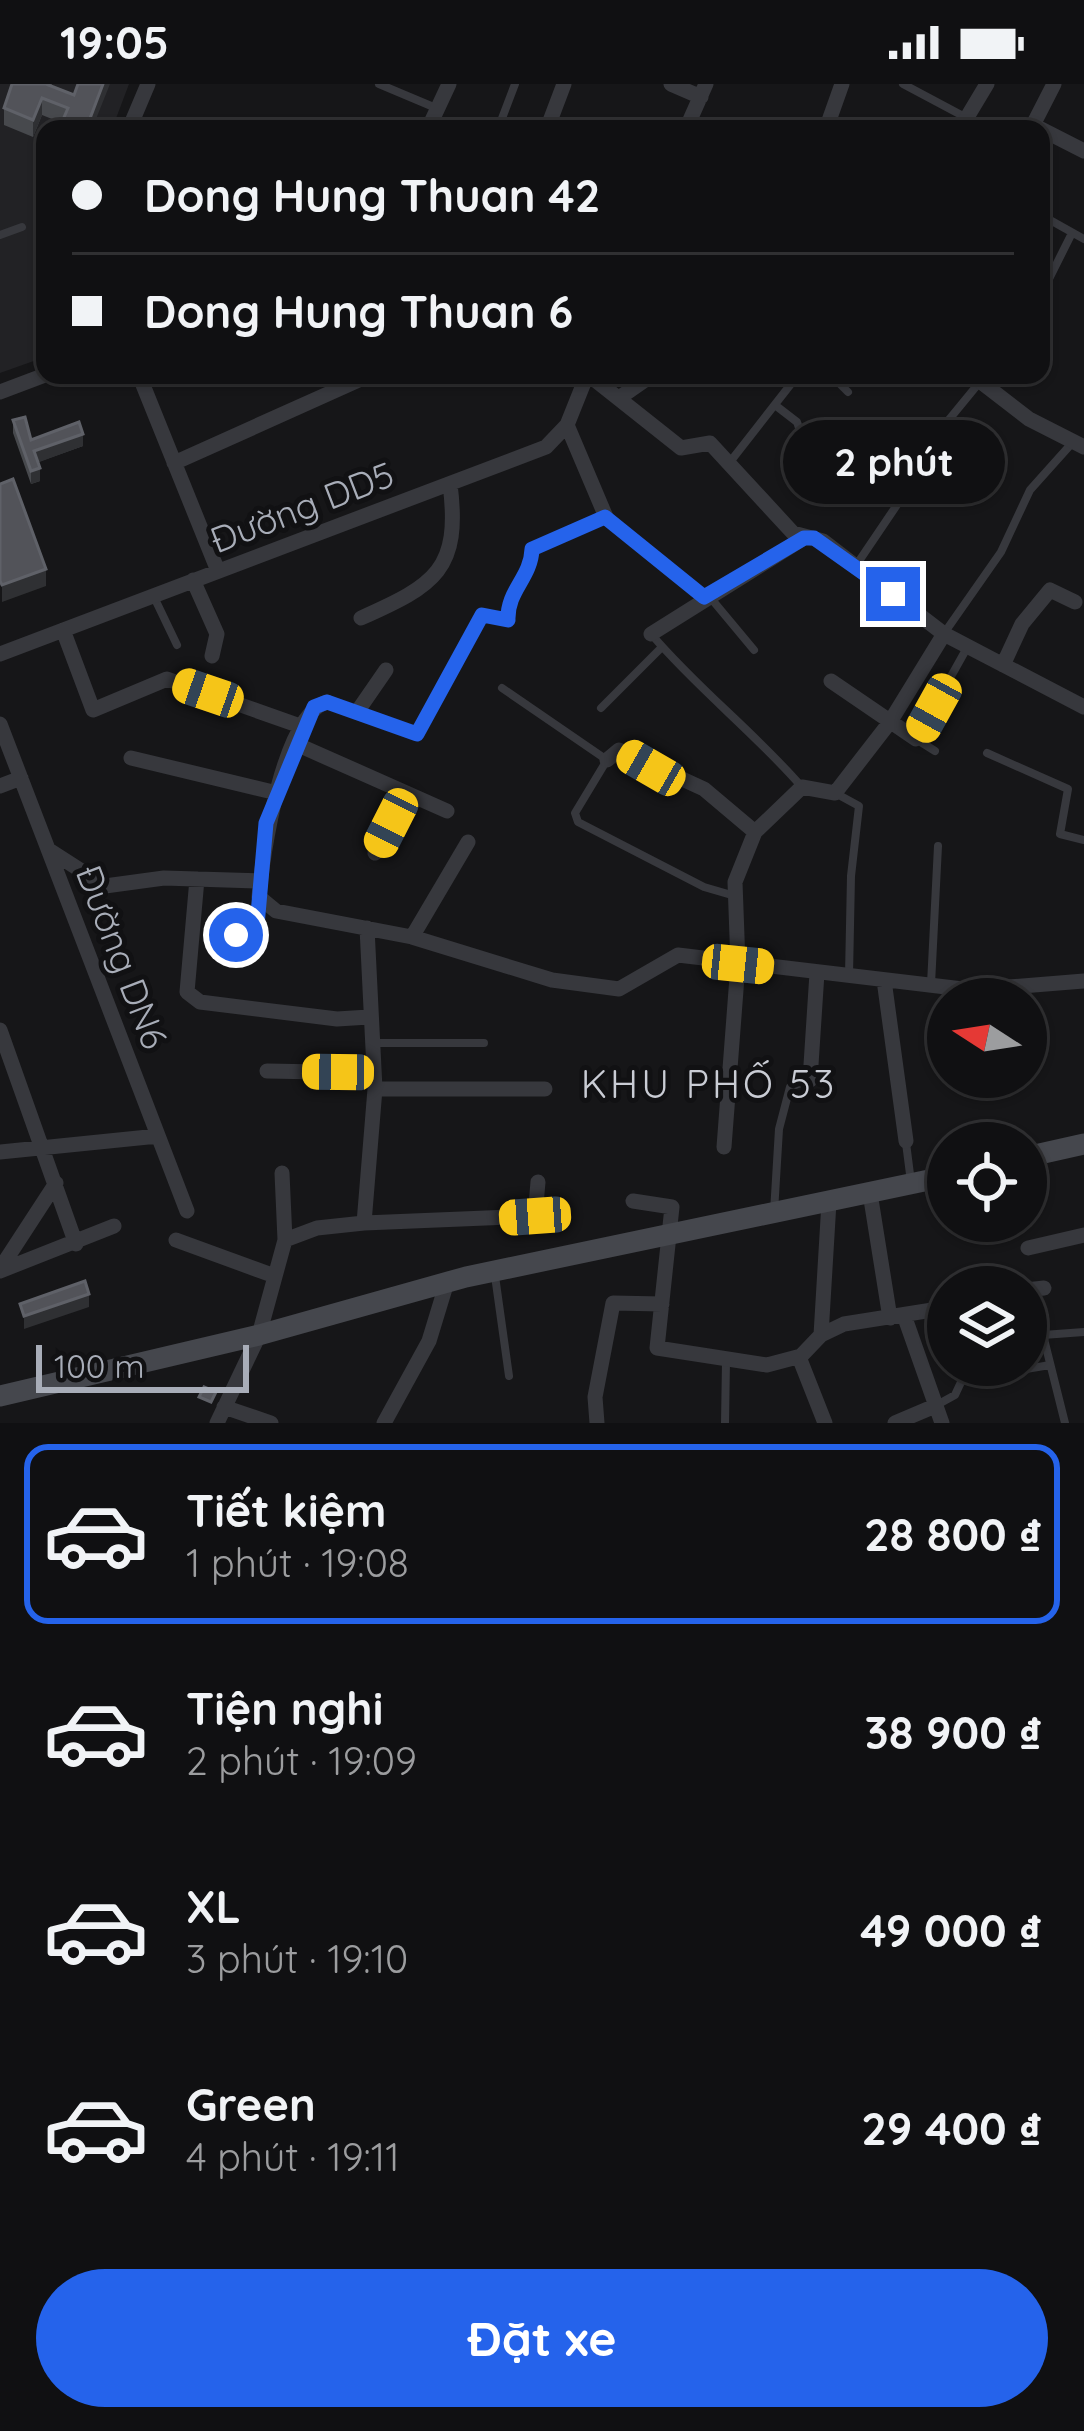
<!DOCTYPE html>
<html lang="vi">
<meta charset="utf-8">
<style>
body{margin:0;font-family:Quicksand,sans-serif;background:#19191b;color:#f1f3f6;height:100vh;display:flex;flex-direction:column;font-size:45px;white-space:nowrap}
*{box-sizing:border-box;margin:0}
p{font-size:39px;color:#9c9d9f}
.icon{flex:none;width:66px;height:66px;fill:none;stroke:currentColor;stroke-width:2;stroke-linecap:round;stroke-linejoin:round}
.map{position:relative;height:1339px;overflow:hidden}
.sheet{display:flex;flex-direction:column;background:#101012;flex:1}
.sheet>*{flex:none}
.hud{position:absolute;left:36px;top:36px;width:1014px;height:264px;border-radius:24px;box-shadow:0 3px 9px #0004,0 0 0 3px #303032;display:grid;align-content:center;height:264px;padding:0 36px;background:#101012}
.needle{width:78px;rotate:282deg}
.controls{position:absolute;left:927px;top:894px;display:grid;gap:24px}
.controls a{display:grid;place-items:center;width:120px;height:120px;border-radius:50%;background:#101012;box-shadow:0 3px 9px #0004,0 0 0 3px #303032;font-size:60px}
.scale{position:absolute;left:36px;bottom:30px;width:213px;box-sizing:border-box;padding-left:12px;border:6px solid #a8adb8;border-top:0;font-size:33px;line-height:42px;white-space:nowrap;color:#a8adb8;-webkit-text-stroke:9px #111113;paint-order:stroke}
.end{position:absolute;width:54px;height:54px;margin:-27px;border:15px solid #2563eb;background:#fff;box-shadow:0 0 0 6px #fff}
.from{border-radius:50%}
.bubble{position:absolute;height:84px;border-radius:42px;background:#101012;box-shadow:0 3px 9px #0004,0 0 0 3px #303032;font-size:39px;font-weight:700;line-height:84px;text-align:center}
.car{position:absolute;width:36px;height:72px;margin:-36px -18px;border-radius:15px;box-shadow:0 0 9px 3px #0007;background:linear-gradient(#f5c518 24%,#345 0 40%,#f5c518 0 76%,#345 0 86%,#f5c518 0)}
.hud b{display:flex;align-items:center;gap:42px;height:114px;font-size:45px}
.hud b+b{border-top:3px solid #303032}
.hud i{width:30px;height:30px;background:#f1f3f6}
ul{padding:21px 0 0;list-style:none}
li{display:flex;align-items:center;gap:36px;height:180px;margin:0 24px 18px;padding:0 12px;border:6px solid transparent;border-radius:24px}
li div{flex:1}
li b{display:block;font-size:45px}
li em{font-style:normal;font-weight:700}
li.current{border-color:#2563eb}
li>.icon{width:108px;height:108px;stroke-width:1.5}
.button{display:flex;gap:24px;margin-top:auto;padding:24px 36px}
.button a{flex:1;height:138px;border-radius:72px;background:#2563eb;color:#fff;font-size:48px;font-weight:700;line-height:138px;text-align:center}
.status{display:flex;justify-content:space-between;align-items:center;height:84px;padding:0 60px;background:#101012;direction:ltr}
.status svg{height:33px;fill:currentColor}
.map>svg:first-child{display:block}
</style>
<div class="status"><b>19:05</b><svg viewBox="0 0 49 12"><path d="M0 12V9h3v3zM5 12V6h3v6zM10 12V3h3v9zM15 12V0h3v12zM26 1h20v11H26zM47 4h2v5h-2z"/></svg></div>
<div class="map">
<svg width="1084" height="1339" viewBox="0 0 1084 1339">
<rect width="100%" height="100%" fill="#161618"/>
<path fill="#222225" d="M0,0H129L112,45H45V273L0,289Z"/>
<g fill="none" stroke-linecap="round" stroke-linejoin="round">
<path stroke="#37383d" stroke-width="8" d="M379,0L436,24
M903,0L965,33
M498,45L515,0
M1041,131L1084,155
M0,151L22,143
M1041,211L1072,149
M831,291L848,308
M775,321L797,338L809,373L849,402
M933,355L979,299
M730,378L798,291
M857,480L928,375
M709,512L754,566
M154,513L177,561
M945,548L1001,468L1030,406L1073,358
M652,551C698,605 754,648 801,702
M502,604L607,676L575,729L578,738L704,803L735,812
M327,618L417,650L482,531L508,535C507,506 532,494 532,465L606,433L704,513
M601,624L662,563
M935,667L916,655L968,562
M987,669L1068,705L1060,750L1084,756
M837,710L859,722L851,792L849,891
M221,849L256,853L261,816
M931,900L938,762
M373,959H484
M906,1059L911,1098
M774,1128L779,1045L790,1003L809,996
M495,1192L509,1292
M935,1322L955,1311L962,1296L1050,1281
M725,1339L726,1277
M1065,1339L1043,1251L1084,1248"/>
<path stroke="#37383d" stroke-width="15" d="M671,0L701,13
M1054,0L1033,41L1084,67
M129,45L148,0
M238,45L239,41
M428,45L449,0
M547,45L564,0
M686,45L706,0
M826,45L842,0
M960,45L987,0
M139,291L218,487
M589,291L681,364L710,359L793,449L823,457L944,550L1084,623
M972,291L1029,335L1084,363
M0,308L45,291
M619,314L652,291
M567,341L606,433
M174,379L370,291
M193,496L217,550L212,572
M361,534C435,501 461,486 450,400
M63,546L93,626L167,595L303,643
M651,550L804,454
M0,570L546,363L567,341L587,291
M1003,581L1022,540L1050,506L1075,518
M831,597L916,655
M327,618C283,630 262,772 259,813L276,827L412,853L552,896L619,905L678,871L971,906L1084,897
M357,628L386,586
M0,640L187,1127
M296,660L447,727
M131,674L277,709
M607,676L619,666L704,705L755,748
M0,702L21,694
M49,766L105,802L164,794L260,797
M375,769L406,709
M197,795L187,908L200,918L337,935L369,933
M412,853L468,758
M884,896L906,1057
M0,946L76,1160
M267,987L374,989
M975,993V1007
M810,996L817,889
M375,1005H545
M724,1063L738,880L735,798L755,748L802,703L835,709L890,638L944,550
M0,1068L158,1052
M282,1089L285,1156
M870,1109L890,1234
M633,1117L672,1123L657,1264L767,1281L801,1272L821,1251L844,1240L945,1224L948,1215
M364,1139L535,1132L538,1098
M176,1156L272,1191
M1028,1164L1084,1151
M0,1185L56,1099
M0,1187L114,1142
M1026,1206L1044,1204
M905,1234L942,1339
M821,1251L829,1118
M799,1273L825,1339
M224,1323L271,1339
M217,1339L259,1251L285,1156L317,1144L364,1139L375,1005L367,844
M384,1339L429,1257L447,1198
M597,1339L595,1313L613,1219L662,1220
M895,1339L935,1322"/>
<path stroke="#45474d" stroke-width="21" d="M1026,1073L1084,1060
M0,1312L259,1251L466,1193L948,1092"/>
</g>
<path fill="#47494d" d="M12,0H52L51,2L74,11L62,39L42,31L33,53L4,41V24Z
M13,336L31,356L83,362L38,378L40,397L31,400L13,349Z"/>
<path fill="#2f3033" d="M103,0H110L92,45H86Z
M42,14V31L33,53V36Z
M83,350V362L34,380V367Z
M40,384V397L31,400V387Z
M46,485V502L2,518V501Z
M89,1210V1223L24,1245V1232Z"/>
<path fill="#525359" stroke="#5f6168" stroke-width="3" d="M12,0H46L74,11L78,0H103L86,45H59L68,24L42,14L33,36L4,24Z
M25,333L31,356L79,338L83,350L34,367L40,384L31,387L13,336Z
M13,395L46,485L2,501L0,497V400Z
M85,1197L89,1210L24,1232L20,1220Z
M204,1303L216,1308L211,1318L199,1313Z"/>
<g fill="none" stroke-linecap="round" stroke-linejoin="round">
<path stroke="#2563eb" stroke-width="15" d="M236,851L256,853L266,739L314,623L327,618L417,650L482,531L508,536C507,506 531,494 532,465L605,433L704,513L804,454H814L893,510"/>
</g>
<g text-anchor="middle" stroke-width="10" stroke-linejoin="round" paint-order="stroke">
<g font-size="36" fill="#a8adb8" stroke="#111113">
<text transform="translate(302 423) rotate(-21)" y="13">Đường DD5</text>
<text transform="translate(122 873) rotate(69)" y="13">Đường DN6</text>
</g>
<g font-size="39" letter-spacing="3" fill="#c9ccd4" stroke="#111113">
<text x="709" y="1014">KHU PHỐ 53</text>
</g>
</g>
</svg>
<div class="controls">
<a><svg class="needle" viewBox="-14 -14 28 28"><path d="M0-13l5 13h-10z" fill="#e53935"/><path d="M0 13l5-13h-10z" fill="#9c9d9f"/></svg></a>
<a><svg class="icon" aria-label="locate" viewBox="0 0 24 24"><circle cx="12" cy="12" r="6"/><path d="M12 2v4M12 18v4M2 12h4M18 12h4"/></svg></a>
<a><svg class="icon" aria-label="layers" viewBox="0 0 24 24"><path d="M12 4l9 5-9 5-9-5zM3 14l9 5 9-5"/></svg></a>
</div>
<div class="scale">100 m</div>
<i class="end from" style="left:236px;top:851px"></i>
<i class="end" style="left:893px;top:510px"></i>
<div class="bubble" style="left:783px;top:336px;width:222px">2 phút</div>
<i class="car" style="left:208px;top:609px;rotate:289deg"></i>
<i class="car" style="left:934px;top:624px;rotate:209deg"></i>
<i class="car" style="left:651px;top:684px;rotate:300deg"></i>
<i class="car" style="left:391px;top:739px;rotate:207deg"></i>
<i class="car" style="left:738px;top:880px;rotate:96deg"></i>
<i class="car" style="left:338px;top:988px;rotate:271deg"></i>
<i class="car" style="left:535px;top:1132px;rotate:266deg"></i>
<div class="hud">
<b><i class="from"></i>Dong Hung Thuan 42</b>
<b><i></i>Dong Hung Thuan 6</b>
</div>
</div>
<section class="sheet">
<ul>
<li class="current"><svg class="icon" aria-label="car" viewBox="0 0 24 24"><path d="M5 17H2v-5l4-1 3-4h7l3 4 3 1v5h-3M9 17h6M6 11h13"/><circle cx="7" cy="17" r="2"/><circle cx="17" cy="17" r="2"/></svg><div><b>Tiết kiệm</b><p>1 phút · 19:08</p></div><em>28 800 ₫</em></li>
<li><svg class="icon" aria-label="car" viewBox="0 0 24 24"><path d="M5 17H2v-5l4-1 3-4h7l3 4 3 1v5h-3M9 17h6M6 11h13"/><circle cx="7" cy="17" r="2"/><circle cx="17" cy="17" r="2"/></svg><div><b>Tiện nghi</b><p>2 phút · 19:09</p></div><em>38 900 ₫</em></li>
<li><svg class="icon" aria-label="car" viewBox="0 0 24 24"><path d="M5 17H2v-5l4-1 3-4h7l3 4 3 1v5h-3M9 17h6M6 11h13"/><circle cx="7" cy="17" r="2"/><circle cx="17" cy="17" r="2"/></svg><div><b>XL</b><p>3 phút · 19:10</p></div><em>49 000 ₫</em></li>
<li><svg class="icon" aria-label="car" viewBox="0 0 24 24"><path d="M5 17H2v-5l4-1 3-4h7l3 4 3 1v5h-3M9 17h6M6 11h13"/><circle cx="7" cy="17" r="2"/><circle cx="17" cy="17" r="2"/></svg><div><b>Green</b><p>4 phút · 19:11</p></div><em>29 400 ₫</em></li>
</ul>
<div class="button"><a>Đặt xe</a></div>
</section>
